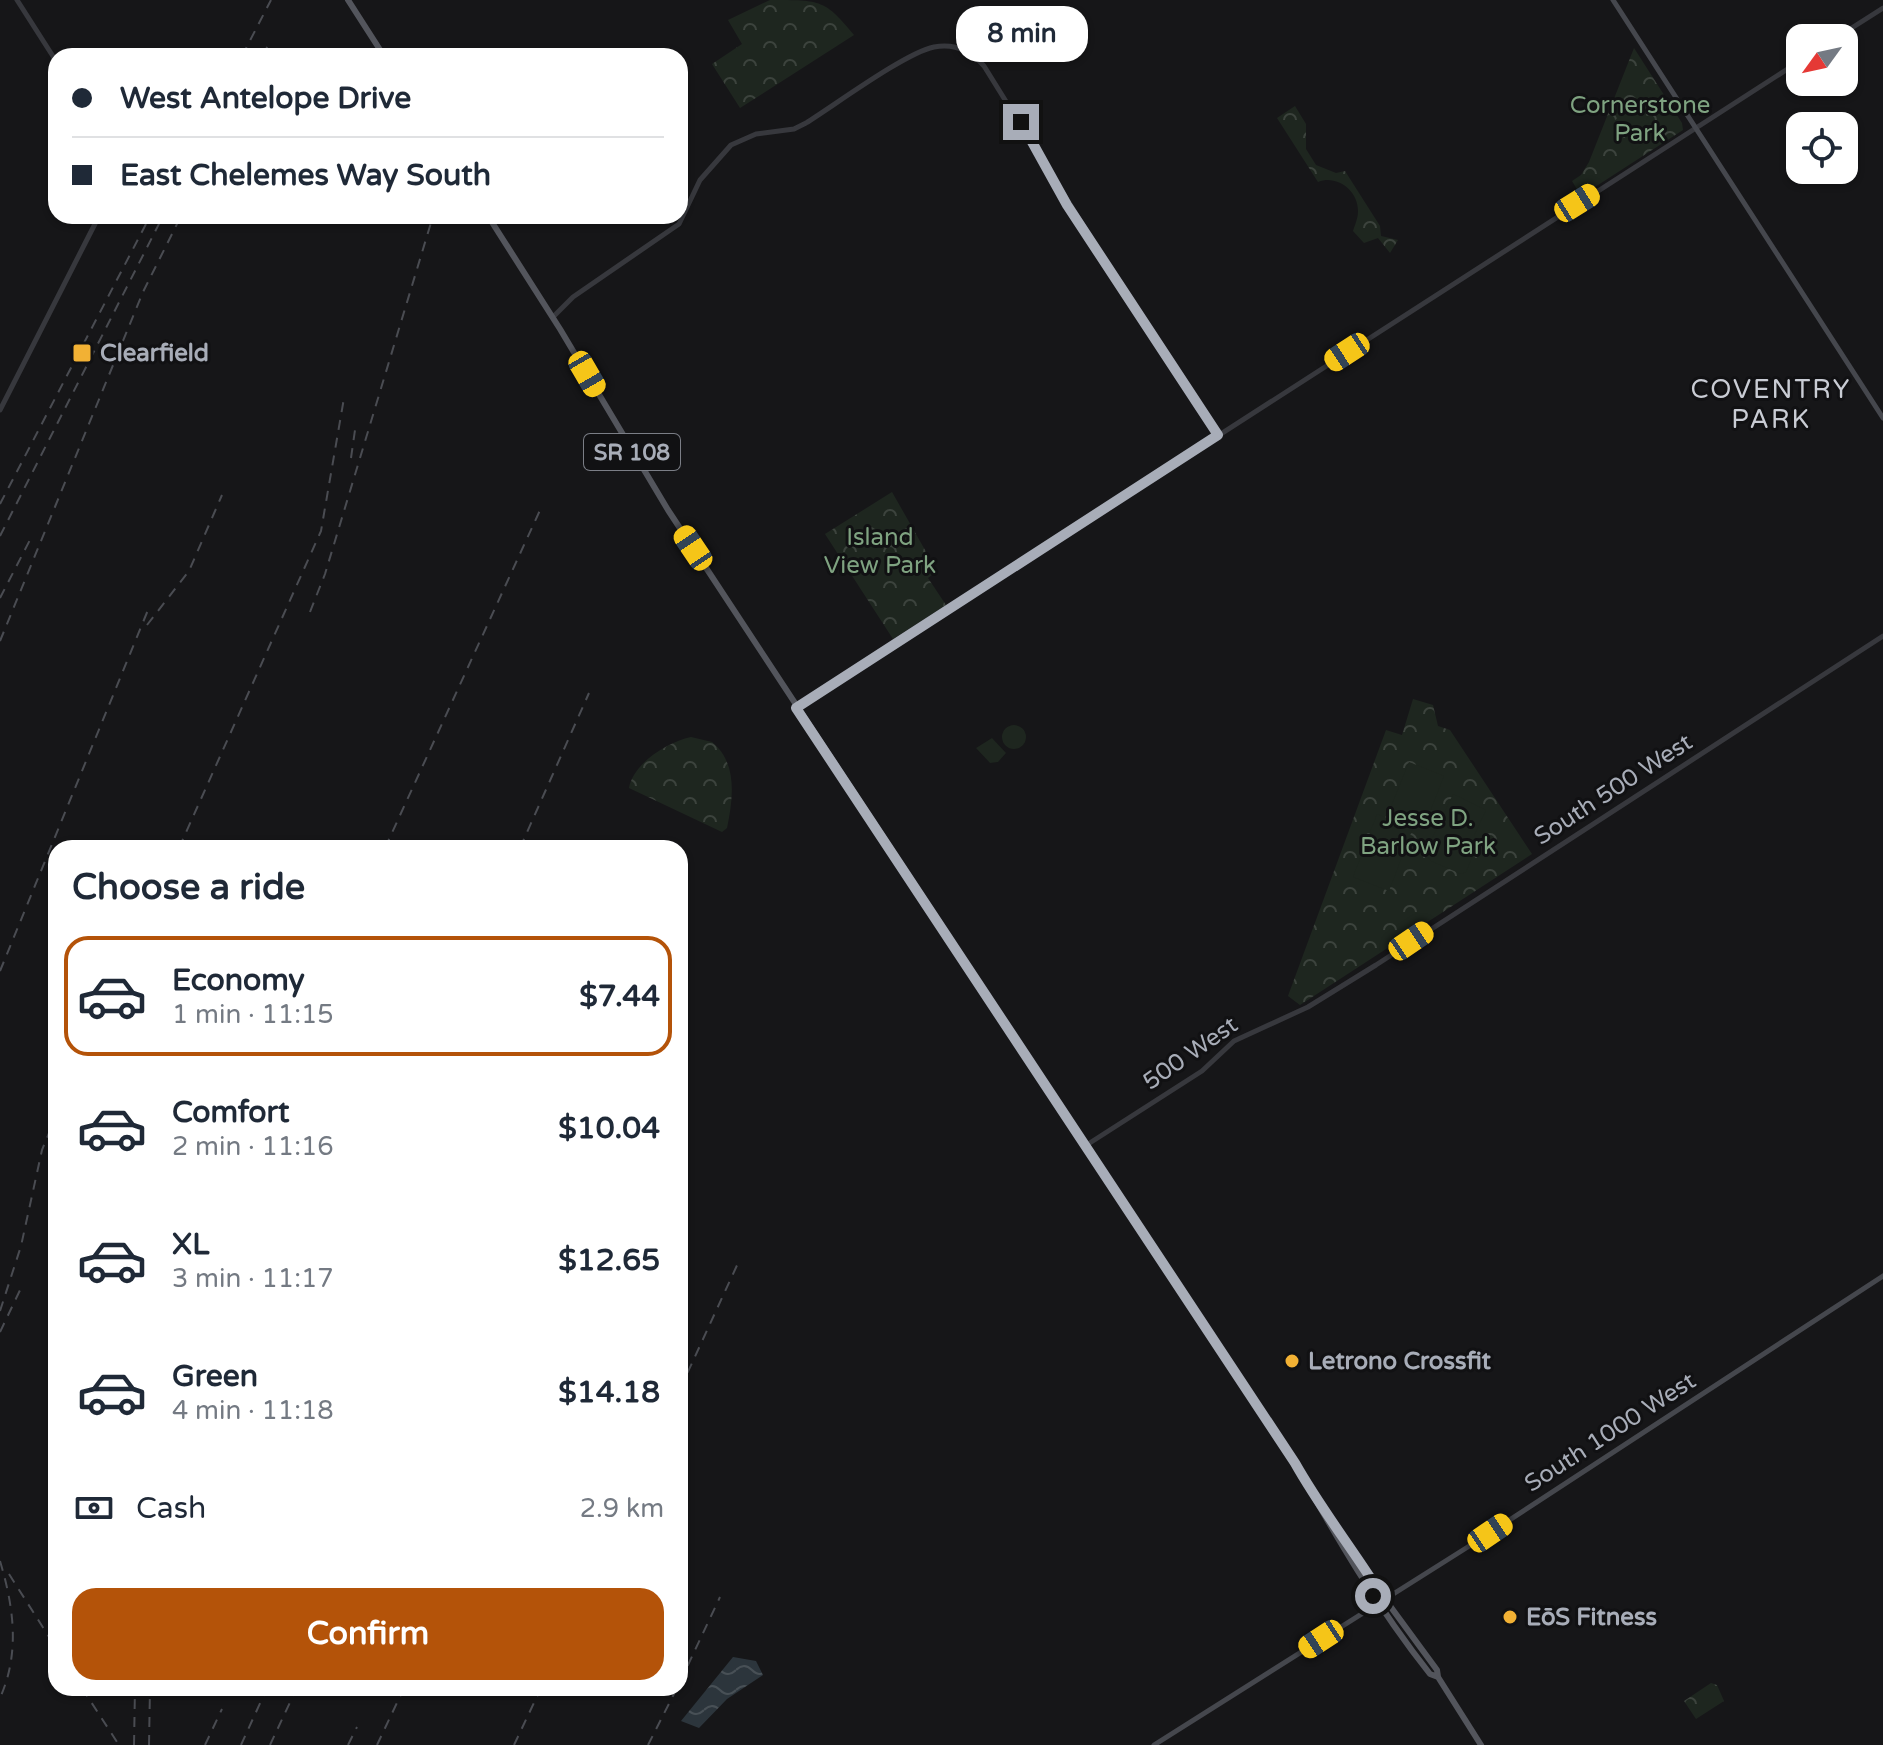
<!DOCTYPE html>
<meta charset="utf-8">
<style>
body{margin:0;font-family:"Varela Round",sans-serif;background:#f6f6f7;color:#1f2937;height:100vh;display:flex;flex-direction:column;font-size:30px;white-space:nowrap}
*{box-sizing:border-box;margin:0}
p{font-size:26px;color:#747a83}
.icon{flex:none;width:44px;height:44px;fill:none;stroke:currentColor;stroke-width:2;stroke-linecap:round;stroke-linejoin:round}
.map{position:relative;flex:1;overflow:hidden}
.drawer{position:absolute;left:48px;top:840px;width:640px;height:856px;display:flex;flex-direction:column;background:#fff;border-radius:24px;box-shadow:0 2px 6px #0004}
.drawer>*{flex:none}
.hud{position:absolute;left:48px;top:48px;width:640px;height:176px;border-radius:24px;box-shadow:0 2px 6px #0004;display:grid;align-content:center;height:176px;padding:0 24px;background:#fff}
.needle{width:52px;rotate:237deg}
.buttons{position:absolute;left:1786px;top:24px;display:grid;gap:16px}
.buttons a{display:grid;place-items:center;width:72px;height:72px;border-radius:16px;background:#fff;box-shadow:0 2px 6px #0004;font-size:40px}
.end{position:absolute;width:36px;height:36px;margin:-18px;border:10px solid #a8adb8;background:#111;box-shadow:0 0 0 4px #111}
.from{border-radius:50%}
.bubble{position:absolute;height:56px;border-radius:24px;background:#fff;box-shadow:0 2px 6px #0004;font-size:26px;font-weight:800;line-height:56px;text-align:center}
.car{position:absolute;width:24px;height:48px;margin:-24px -12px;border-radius:10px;box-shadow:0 0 6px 2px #0007;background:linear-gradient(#f5c518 24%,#345 0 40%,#f5c518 0 76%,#345 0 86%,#f5c518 0)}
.hud b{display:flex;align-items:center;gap:28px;height:76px;font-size:30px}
.hud b+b{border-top:2px solid #e0e1e3}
.hud i{width:20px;height:20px;background:#1f2937}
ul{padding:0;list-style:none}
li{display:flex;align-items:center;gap:24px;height:120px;margin:0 16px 12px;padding:0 8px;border:4px solid transparent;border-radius:24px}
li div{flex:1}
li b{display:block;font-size:30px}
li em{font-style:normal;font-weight:800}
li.on{border-color:#b45309}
li>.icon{width:72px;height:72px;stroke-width:1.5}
h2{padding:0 24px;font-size:36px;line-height:96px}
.pay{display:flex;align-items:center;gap:20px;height:88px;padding:0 24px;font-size:30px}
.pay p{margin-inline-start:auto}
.primary-button{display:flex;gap:16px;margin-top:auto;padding:16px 24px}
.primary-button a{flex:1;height:92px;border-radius:24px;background:#b45309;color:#fff;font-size:32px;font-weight:800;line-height:92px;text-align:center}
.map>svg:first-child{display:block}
</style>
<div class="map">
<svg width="1883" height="1745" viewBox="0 0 1883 1745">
<defs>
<pattern id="forest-crowns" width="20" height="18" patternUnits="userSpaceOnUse" patternTransform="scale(2)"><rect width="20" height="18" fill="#1e261f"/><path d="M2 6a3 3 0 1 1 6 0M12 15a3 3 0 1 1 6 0" fill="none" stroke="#3c433d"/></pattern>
<pattern id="water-waves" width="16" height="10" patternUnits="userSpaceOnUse" patternTransform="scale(2)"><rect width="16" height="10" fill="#2c353c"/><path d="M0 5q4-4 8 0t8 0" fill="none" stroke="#485056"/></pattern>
</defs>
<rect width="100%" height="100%" fill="#161618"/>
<path fill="url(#forest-crowns)" d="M770,0C822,0 825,0 854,35L740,108L712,64L742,44L728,20Z
M1634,48L1682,123L1683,130L1581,196L1572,181L1581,175L1589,162Z
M1295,106L1306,124V149L1316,165L1336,173L1345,171L1380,226L1381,236L1398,240L1390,253L1378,238L1364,243L1353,231C1355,225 1358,218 1358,212C1359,191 1337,174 1318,182L1277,118Z
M892,492L937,571L928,578L946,605L893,639L825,534Z
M1413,699L1433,705L1438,726L1450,730L1532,854L1300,1005L1288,996L1386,730L1402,735Z
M691,737L712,742C738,763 733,799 727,828L722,832L629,788C633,764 667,742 691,737Z
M1711,1683L1717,1685L1724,1701L1696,1719L1684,1701Z"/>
<path fill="#1e261f" d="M1640,105L1648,118L1623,133L1615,120Z
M1650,122L1658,135L1634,150L1626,137Z
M1002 737a12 12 0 1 1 24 0a12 12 0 1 1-24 0Z
M992,738L1006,753L998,762L990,763L976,748Z
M1409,762L1444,776L1426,822L1390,809Z
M1453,794L1486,810L1474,836L1479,841L1466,872L1461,874L1431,861L1425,854Z
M1377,814L1413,828L1389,891L1353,877Z"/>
<path fill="url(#water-waves)" d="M733,1657L756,1661L763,1675L727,1699L699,1728L681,1721Z"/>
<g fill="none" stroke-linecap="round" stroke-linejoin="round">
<path stroke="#37383d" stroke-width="5" d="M17,0L56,61
M1836,38L1883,8
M553,317L573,297L679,224L700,180L731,145L756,134L794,129L806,123C835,105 905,53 934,47C954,43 971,51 984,66C1061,190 1137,314 1218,435
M0,410L99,216
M797,707L1800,61
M1085,1146L1202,1071L1234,1041L1308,1007L1376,965L1883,636"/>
<path stroke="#45474d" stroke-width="5" d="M1613,0L1883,418
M1154,1745L1482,1538L1883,1276"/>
<path stroke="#53555c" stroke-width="6" d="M348,0L384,56
M488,216L560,329L668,510L1295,1463C1336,1537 1377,1607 1430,1674L1438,1677
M1338,1535L1437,1670L1438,1677L1481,1745"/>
<path stroke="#4a4c52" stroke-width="2" stroke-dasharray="10 8" stroke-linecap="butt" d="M242,56L271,0
M263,56L268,45
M351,458L356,423
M0,504L146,224
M0,536L163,216
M0,598L32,536
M310,612L325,574L433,216
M147,625L189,571L222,495
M0,641L143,292L181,216
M179,848L321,531L344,398
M385,848L541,508
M520,848L589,693
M0,971L148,610
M0,1311L21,1246L42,1150L56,1116
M0,1332L22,1286
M680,1389L739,1261
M0,1561C14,1608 20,1653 0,1698
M56,1563L52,1595L56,1629
M9,1574L56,1648
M680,1682L720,1597
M82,1688L119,1745
M134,1745L135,1688
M149,1745L150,1688
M205,1745L222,1709
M241,1745L267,1688
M270,1745L293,1696
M348,1745L357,1727
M377,1745L404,1688
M514,1745L541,1688
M648,1745L677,1688"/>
</g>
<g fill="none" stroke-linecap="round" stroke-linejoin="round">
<path stroke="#a8adb8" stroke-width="10" d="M1021,122L1067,205L1218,435L796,708L1295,1463C1322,1511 1355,1552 1384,1599L1377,1603L1373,1596"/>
</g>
<g fill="#f2b134" stroke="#111113" stroke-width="3">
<rect x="72" y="343" width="20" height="20" rx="4"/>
<circle cx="1292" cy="1361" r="8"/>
<circle cx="1510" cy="1617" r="8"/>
</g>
<g text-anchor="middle" stroke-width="6" stroke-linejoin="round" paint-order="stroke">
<rect fill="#111113" stroke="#7b7e86" stroke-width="2" x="584" y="434" width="96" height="36" rx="6"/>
<g font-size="22" font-weight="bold" fill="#a8adb8">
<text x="632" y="460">SR 108</text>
</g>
<g font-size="24" fill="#7fa381" stroke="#111113">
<text x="1640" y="113">Cornerstone<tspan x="1640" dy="28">Park</tspan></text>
<text x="880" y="545">Island<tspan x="880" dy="28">View Park</tspan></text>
<text x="1428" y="826">Jesse D.<tspan x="1428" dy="28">Barlow Park</tspan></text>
</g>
<g font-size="24" font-weight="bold" fill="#a8adb8" stroke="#111113" text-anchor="start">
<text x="100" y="361">Clearfield</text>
<text x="1308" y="1369">Letrono Crossfit</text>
<text x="1526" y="1625">EōS Fitness</text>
</g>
<g font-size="24" fill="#a8adb8" stroke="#111113">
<text transform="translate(1613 789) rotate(-33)" y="8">South 500 West</text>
<text transform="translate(1190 1053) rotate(-35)" y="8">500 West</text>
<text transform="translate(1610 1432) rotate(-33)" y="8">South 1000 West</text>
</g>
<g font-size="26" letter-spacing="2" fill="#c9ccd4" stroke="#111113">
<text x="1771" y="398">COVENTRY<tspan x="1771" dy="30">PARK</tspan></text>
</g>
</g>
</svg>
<div class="buttons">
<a><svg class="needle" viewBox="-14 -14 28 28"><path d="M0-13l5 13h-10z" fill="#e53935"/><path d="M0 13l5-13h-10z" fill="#747a83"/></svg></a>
<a><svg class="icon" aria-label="locate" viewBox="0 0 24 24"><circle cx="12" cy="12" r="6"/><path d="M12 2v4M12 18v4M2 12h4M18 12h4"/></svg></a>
</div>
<i class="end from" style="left:1373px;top:1596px"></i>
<i class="end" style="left:1021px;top:122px"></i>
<div class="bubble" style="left:956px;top:6px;width:132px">8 min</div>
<i class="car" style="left:1577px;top:203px;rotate:58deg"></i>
<i class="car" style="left:1347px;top:352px;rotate:237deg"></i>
<i class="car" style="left:587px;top:374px;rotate:150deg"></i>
<i class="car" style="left:693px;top:548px;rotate:326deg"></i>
<i class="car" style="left:1411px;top:941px;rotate:56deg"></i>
<i class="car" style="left:1490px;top:1533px;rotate:56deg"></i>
<i class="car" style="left:1321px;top:1639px;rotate:237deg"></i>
<div class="hud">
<b><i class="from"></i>West Antelope Drive</b>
<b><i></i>East Chelemes Way South</b>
</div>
<section class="drawer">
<h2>Choose a ride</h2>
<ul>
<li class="on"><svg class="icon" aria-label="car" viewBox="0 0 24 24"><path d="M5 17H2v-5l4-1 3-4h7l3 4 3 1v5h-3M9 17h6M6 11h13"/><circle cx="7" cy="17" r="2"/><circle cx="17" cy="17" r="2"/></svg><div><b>Economy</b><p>1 min · 11:15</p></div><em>$7.44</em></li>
<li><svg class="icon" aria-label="car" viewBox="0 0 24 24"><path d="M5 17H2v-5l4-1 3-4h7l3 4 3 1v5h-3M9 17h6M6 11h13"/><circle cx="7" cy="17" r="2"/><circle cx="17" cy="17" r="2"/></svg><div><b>Comfort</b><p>2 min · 11:16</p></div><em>$10.04</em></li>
<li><svg class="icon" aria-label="car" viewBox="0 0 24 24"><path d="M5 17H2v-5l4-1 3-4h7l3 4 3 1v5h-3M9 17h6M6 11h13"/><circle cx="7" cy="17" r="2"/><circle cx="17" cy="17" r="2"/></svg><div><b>XL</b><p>3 min · 11:17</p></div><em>$12.65</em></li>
<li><svg class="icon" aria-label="car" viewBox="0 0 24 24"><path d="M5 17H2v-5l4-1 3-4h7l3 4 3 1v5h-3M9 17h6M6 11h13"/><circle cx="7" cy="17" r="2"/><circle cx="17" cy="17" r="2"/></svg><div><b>Green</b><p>4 min · 11:18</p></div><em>$14.18</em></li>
</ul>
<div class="pay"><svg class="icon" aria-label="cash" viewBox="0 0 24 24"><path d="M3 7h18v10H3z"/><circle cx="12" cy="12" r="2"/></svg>Cash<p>2.9 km</p></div>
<div class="primary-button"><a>Confirm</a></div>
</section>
</div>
